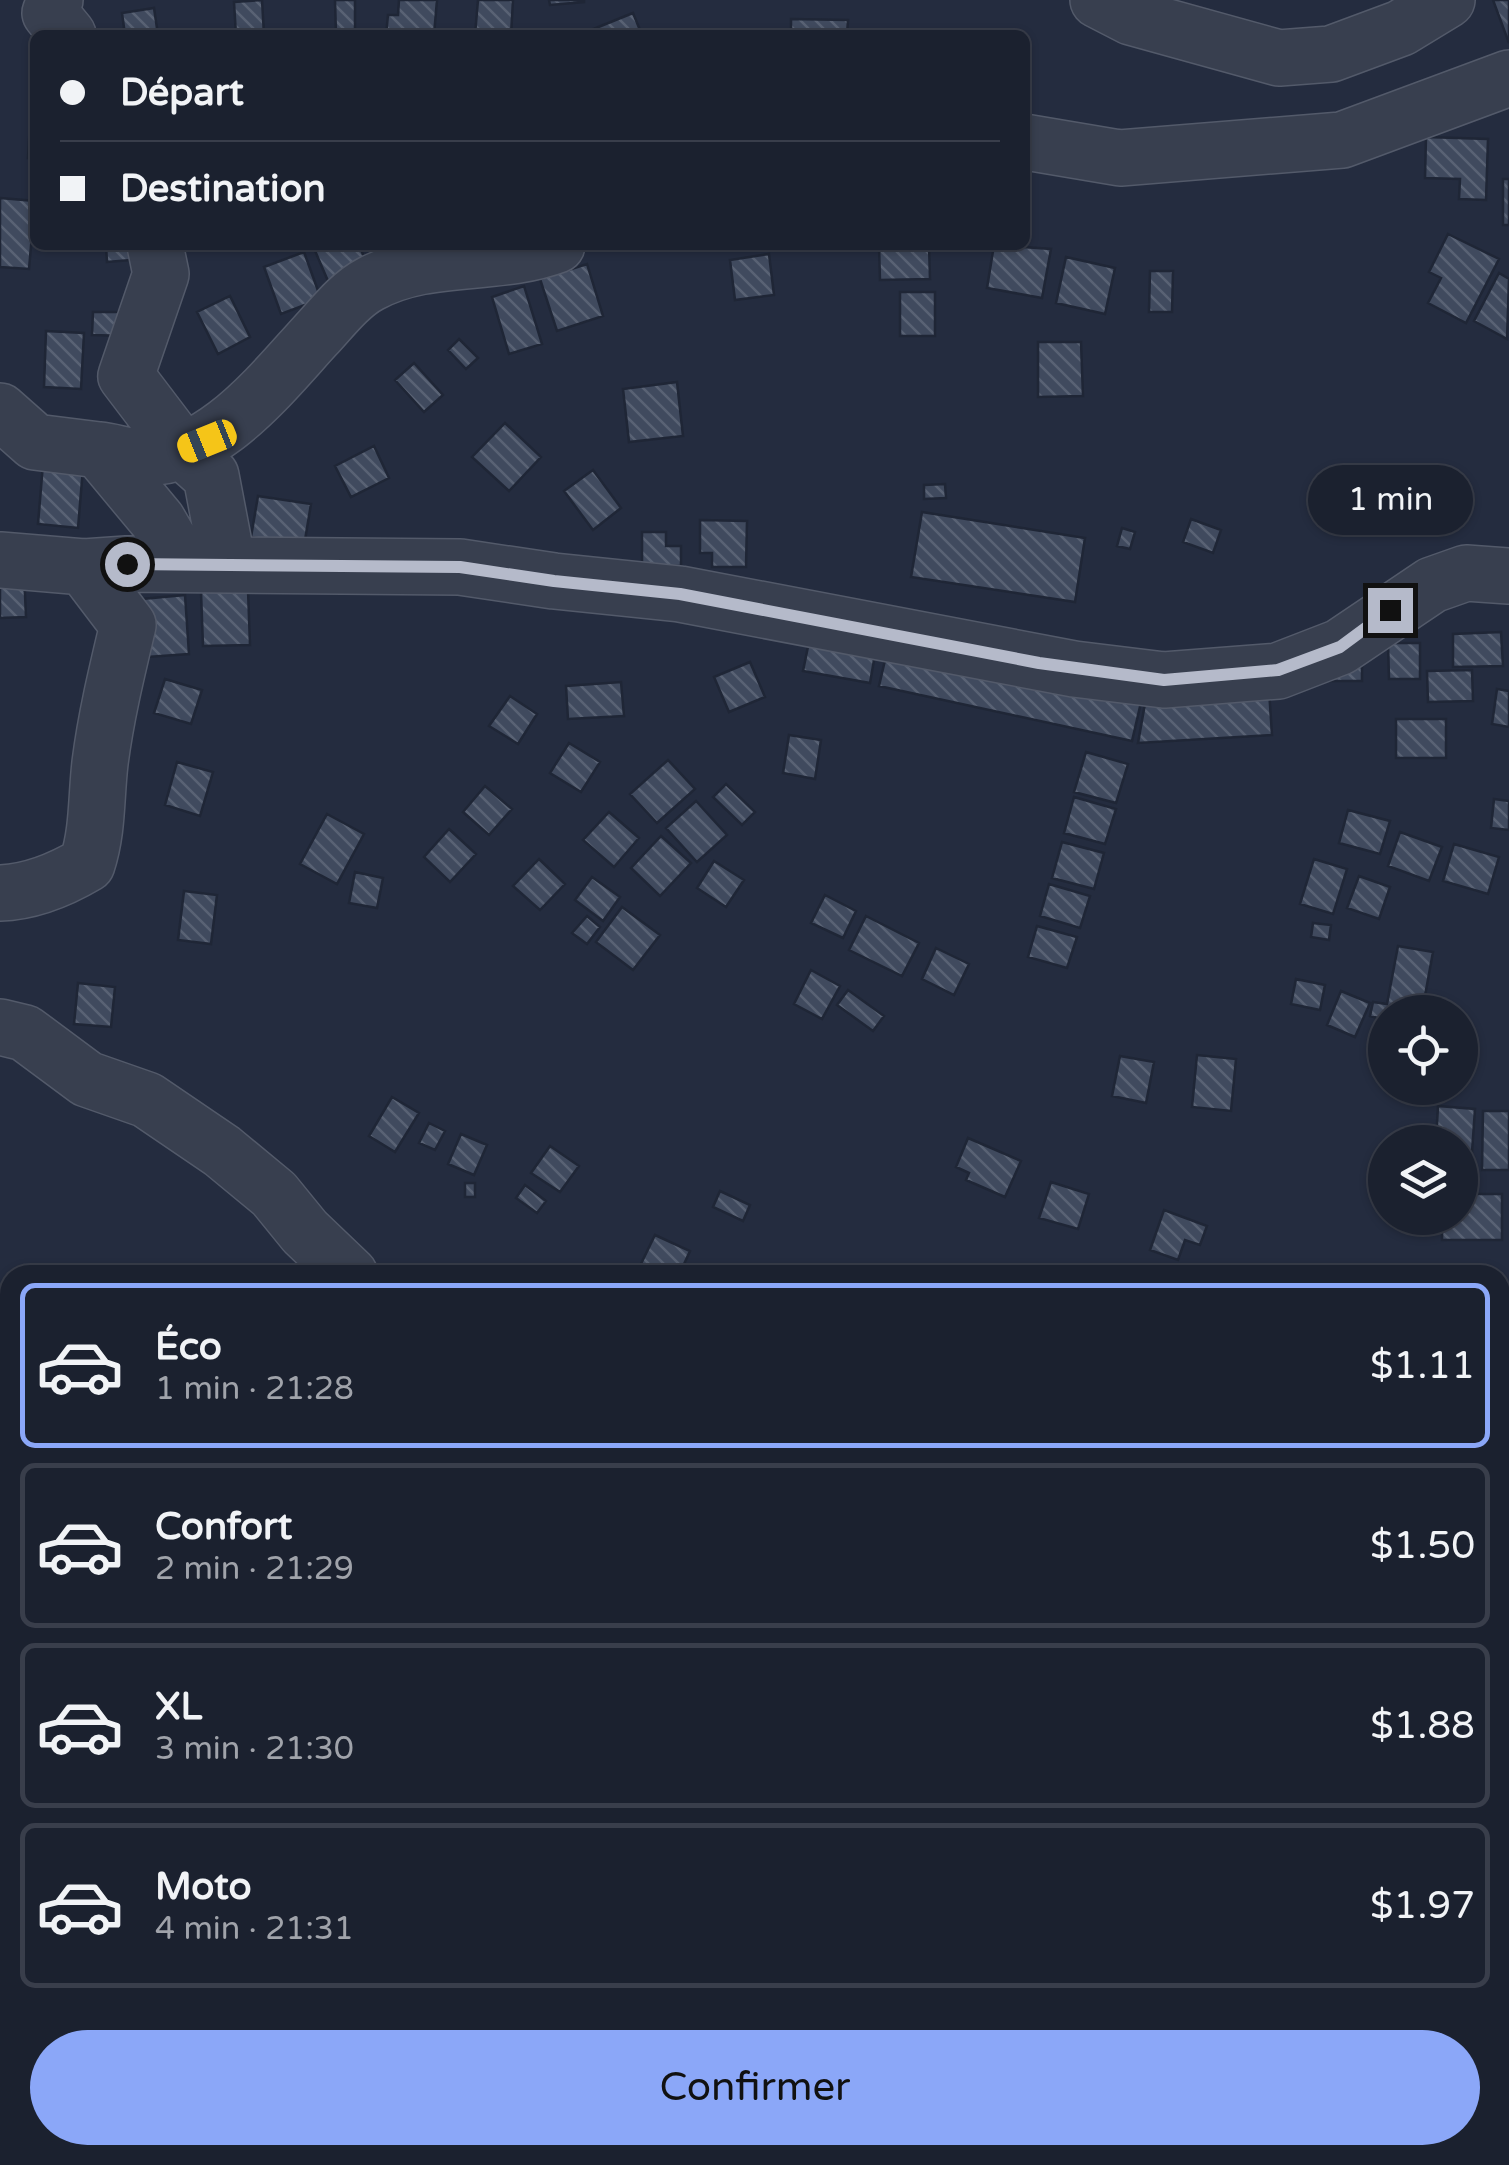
<!DOCTYPE html>
<html lang="fr">
<meta charset="utf-8">
<style>
body{margin:0;font-family:"Varela Round",sans-serif;background:#242937;color:#f1f3f6;height:100vh;display:flex;flex-direction:column;font-size:38px;white-space:nowrap}
*{box-sizing:border-box;margin:0}
p{font-size:32px;color:#a0a3aa}
.icon{flex:none;width:55px;height:55px;fill:none;stroke:currentColor;stroke-width:2;stroke-linecap:round;stroke-linejoin:round}
.map{position:relative;flex:1;overflow:hidden}
.drawer{position:absolute;left:0px;top:1265px;width:1510px;height:900px;display:flex;flex-direction:column;background:#1b212f;border-radius:30px 30px 0 0;box-shadow:0 2px 8px #0004,0 0 0 2px #393e4b}
.drawer>*{flex:none}
.guide{position:absolute;left:30px;top:30px;width:1000px;height:220px;border-radius:15px;box-shadow:0 2px 8px #0004,0 0 0 2px #393e4b;display:grid;align-content:center;height:220px;padding:0 30px;background:#1b212f}
.controls{position:absolute;left:1368px;top:995px;display:grid;gap:20px}
.controls a{display:grid;place-items:center;width:110px;height:110px;border-radius:50%;background:#1b212f;box-shadow:0 2px 8px #0004,0 0 0 2px #393e4b;font-size:50px}
.end{position:absolute;width:45px;height:45px;margin:-22px;border:12px solid #b5baca;background:#111;box-shadow:0 0 0 5px #111}
.from{border-radius:50%}
.bubble{position:absolute;height:70px;border-radius:35px;background:#1b212f;box-shadow:0 2px 8px #0004,0 0 0 2px #393e4b;font-size:32px;font-weight:600;line-height:70px;text-align:center}
.car{position:absolute;width:30px;height:60px;margin:-30px -15px;border-radius:12px;box-shadow:0 0 8px 2px #0007;background:linear-gradient(#f5c518 24%,#345 0 40%,#f5c518 0 76%,#345 0 86%,#f5c518 0)}
.guide b{display:flex;align-items:center;gap:35px;height:95px;font-size:38px}
.guide b+b{border-top:2px solid #393e4b}
.guide i{width:25px;height:25px;background:#f1f3f6}
ul{padding:18px 0 0;list-style:none}
li{display:flex;align-items:center;gap:30px;height:165px;margin:0 20px 15px;padding:0 10px;border:5px solid #393e4b;border-radius:15px}
li div{flex:1}
li b{display:block;font-size:38px}
li em{font-style:normal;font-weight:600}
li.on{border-color:#8ba7f8}
li>.icon{width:90px;height:90px;stroke-width:1.5}
.button{display:flex;gap:20px;margin-top:auto;padding:20px 30px}
.button a{flex:1;height:115px;border-radius:60px;background:#8ba7f8;color:#111;font-size:40px;font-weight:600;line-height:115px;text-align:center}
.map>svg:first-child{display:block}
</style>
<div class="map">
<svg width="1509" height="2165" viewBox="0 0 1509 2165">
<defs>
<pattern id="building-back-hatch" width="6" height="6" patternUnits="userSpaceOnUse" patternTransform="scale(2.5)"><rect width="6" height="6" fill="#404a5e"/><path d="M-1 5l2 2M0 0l6 6M5-1l2 2" fill="none" stroke="#596274"/></pattern>
</defs>
<rect width="100%" height="100%" fill="#242c3f"/>
<path fill="url(#building-back-hatch)" stroke="#1f2636" stroke-width="2.5" d="M262,0L264,35H236L234,2Z
M335,0H355V34H336Z
M399,0H437L434,35H386L388,15H398Z
M478,0H513L511,35H475Z
M549,0H584V2L550,5Z
M1493,0H1509V43Z
M154,8L158,35H125L122,13Z
M633,13L642,35H593L591,30Z
M791,19L848,20L847,35H791Z
M32,88H35V158H28Z
M1426,137L1488,139L1486,200L1459,199L1460,179L1425,178Z
M1503,179H1509V225H1503Z
M0,198L35,201L29,269L0,267Z
M1448,234L1499,259L1466,323L1428,303L1441,278L1429,272Z
M106,245H142L143,259L107,262Z
M359,245L370,271L331,288L313,246Z
M879,245H929L930,279L880,280Z
M994,245L1051,249L1042,298L987,288Z
M304,252L321,299L281,314L264,267Z
M769,254L774,295L735,300L730,260Z
M1066,257L1115,268L1105,314L1056,303Z
M587,264L603,316L557,331L540,279Z
M1150,271H1173L1172,312H1149Z
M1499,273L1509,279L1507,339L1474,321Z
M524,286L542,344L509,354L492,297Z
M900,292H935V336H900Z
M230,296L250,337L218,354L197,312Z
M93,312H128L127,336L92,335Z
M46,331L84,333L81,389L44,387Z
M459,339L478,358L466,369L448,350Z
M1038,342H1081L1083,396L1038,397Z
M414,363L443,395L424,412L395,380Z
M677,382L683,436L629,442L623,389Z
M505,423L541,457L509,491L472,457Z
M374,446L389,478L351,497L335,466Z
M43,464L83,468L78,528L38,524Z
M593,470L621,508L593,530L564,491Z
M945,484L946,498L924,499V485Z
M258,496L311,504L304,546L251,537Z
M922,512L1085,538L1075,602L911,577Z
M1191,519L1221,530L1213,553L1183,542Z
M700,520L747,521L746,567H712V553H700Z
M1122,528L1135,532L1130,549L1117,546Z
M642,532H666V546H681V566H642Z
M24,572L26,617L0,618V573Z
M248,590L250,645L203,646L201,592Z
M185,595L189,654L147,657L142,599Z
M811,632L877,643L870,683L803,671Z
M1501,632L1503,666L1453,667V634Z
M889,643L1142,698L1132,741L879,686Z
M1388,643H1420V679H1389Z
M1331,651H1362V681H1331Z
M750,662L765,697L729,712L714,677Z
M1472,670L1473,701L1428,702L1427,671Z
M165,679L202,690L191,724L154,713Z
M621,682L624,716L568,719L566,686Z
M1497,689L1509,691V727L1492,724Z
M1269,690L1272,735L1138,743L1146,698Z
M510,696L537,714L518,744L489,726Z
M1396,719H1446V758H1396Z
M789,735L821,740L815,779L783,773Z
M569,743L600,762L581,792L550,773Z
M1086,752L1128,764L1116,803L1074,792Z
M668,760L695,789L657,823L630,794Z
M177,762L213,772L200,816L165,805Z
M726,784L755,812L742,825L713,797Z
M485,786L512,809L489,835L463,812Z
M1074,797L1116,809L1105,844L1064,833Z
M1494,799L1509,801V830L1491,828Z
M696,801L727,835L697,862L666,828Z
M1348,810L1390,821L1380,854L1339,843Z
M609,812L639,838L614,867L583,840Z
M327,814L364,834L337,884L300,864Z
M449,829L476,854L450,882L424,857Z
M1400,832L1442,847L1429,881L1388,866Z
M661,836L691,863L660,896L631,868Z
M1062,842L1104,853L1094,889L1052,878Z
M1454,844L1499,857L1488,894L1443,881Z
M539,859L565,884L540,910L513,886Z
M1314,859L1347,869L1333,914L1300,904Z
M714,861L744,880L726,907L697,888Z
M355,872L383,878L377,908L349,903Z
M1359,876L1390,887L1379,919L1347,908Z
M592,877L620,897L603,921L575,900Z
M1049,884L1090,896L1080,928L1040,916Z
M184,891L217,895L211,944L178,940Z
M825,895L856,911L843,938L811,923Z
M622,907L660,935L633,970L596,942Z
M587,916L600,927L587,944L572,933Z
M866,916L919,943L902,976L849,950Z
M1313,923L1331,925L1329,940L1311,937Z
M1037,926L1077,937L1067,968L1028,957Z
M1398,946L1433,952L1422,1012H1385V1063L1375,1061L1382,1019L1370,1016L1373,1002L1387,1004Z
M936,948L969,964L954,995L922,979Z
M811,970L840,986L822,1019L794,1004Z
M1296,979L1325,985L1320,1010L1291,1004Z
M78,983L115,987L111,1027L74,1024Z
M848,990L884,1016L873,1031L837,1005Z
M1341,991L1370,1003L1355,1037L1327,1025Z
M1197,1055L1236,1059L1231,1111L1192,1107Z
M1120,1056L1154,1062L1146,1103L1112,1096Z
M392,1097L419,1113L395,1152L369,1136Z
M1438,1106L1475,1109L1472,1152L1460,1151V1142H1436Z
M1483,1111H1509V1170H1482Z
M429,1123L445,1131L435,1150L419,1143Z
M461,1134L487,1145L474,1175L448,1164Z
M968,1138L1021,1161L1005,1197L966,1180L969,1173L956,1167Z
M550,1146L579,1166L560,1192L531,1173Z
M1051,1182L1089,1194L1078,1229L1039,1218Z
M465,1183H475V1197H465Z
M525,1185L546,1201L537,1213L516,1198Z
M720,1191L750,1205L743,1221L713,1207Z
M1460,1194H1502V1240H1442V1218H1460Z
M1164,1210L1207,1226L1200,1245L1185,1240L1178,1260L1150,1250Z
M655,1235L690,1251L679,1275L636,1274Z
M1500,1294L1509,1295V1328L1500,1327Z
M1500,1744H1509V1782H1500Z
M0,1795L10,1803V1826L0,1839Z
M1500,2096L1509,2097V2141L1500,2139Z
M1325,2155H1363L1362,2165L1323,2164Z"/>
<g fill="none" stroke-linecap="round" stroke-linejoin="round">
<defs>
<path id="minor" d="M55,0L50,13L68,35
M1098,0L1131,17L1279,58L1331,54L1401,28L1447,0
M1025,142L1120,158L1342,140L1509,78
M155,245L161,274L126,376L183,451L211,476L228,565
M0,411L35,442L99,450L158,521L183,564
M99,450C112,451 124,456 137,457C208,465 271,384 315,336C331,319 349,295 370,284C429,252 496,268 557,245
M0,560L84,567L127,564L460,567L554,581L680,594L1074,669L1164,680L1278,671L1340,647L1432,585L1466,573L1509,576
M0,893C32,892 60,880 87,864C98,831 96,797 100,763C106,716 117,671 128,625L84,567
M0,1027L25,1033L87,1079L147,1100L222,1151L274,1194L305,1232L350,1275
M1500,1925L1509,1928
M1500,2090L1509,2088
M595,2155L610,2165"/>
<path id="highway" d="M0,2160L10,2165"/>
</defs>
<use href="#minor" stroke="#535a6a" stroke-width="58"/>
<use href="#highway" stroke="#404757" stroke-width="58"/>
<use href="#minor" stroke="#383f4f" stroke-width="55"/>
<use href="#highway" stroke="#756c55" stroke-width="55"/>
</g>
<g fill="none" stroke-linecap="round" stroke-linejoin="round">
<path stroke="#b5baca" stroke-width="12" d="M127,564L460,567L554,581L680,594L1039,663L1164,680L1278,670L1340,647L1390,610"/>
</g>
</svg>
<div class="controls">
<a><svg class="icon" aria-label="locate" viewBox="0 0 24 24"><circle cx="12" cy="12" r="6"/><path d="M12 2v4M12 18v4M2 12h4M18 12h4"/></svg></a>
<a><svg class="icon" aria-label="layers" viewBox="0 0 24 24"><path d="M12 4l9 5-9 5-9-5zM3 14l9 5 9-5"/></svg></a>
</div>
<i class="end from" style="left:127px;top:564px"></i>
<i class="end" style="left:1390px;top:610px"></i>
<div class="bubble" style="left:1308px;top:465px;width:165px">1 min</div>
<i class="car" style="left:207px;top:441px;rotate:248deg"></i>
<div class="guide">
<b><i class="from"></i>Départ</b>
<b><i></i>Destination</b>
</div>
<section class="drawer">
<ul>
<li class="on"><svg class="icon" aria-label="car" viewBox="0 0 24 24"><path d="M5 17H2v-5l4-1 3-4h7l3 4 3 1v5h-3M9 17h6M6 11h13"/><circle cx="7" cy="17" r="2"/><circle cx="17" cy="17" r="2"/></svg><div><b>Éco</b><p>1 min · 21:28</p></div><em>$1.11</em></li>
<li><svg class="icon" aria-label="car" viewBox="0 0 24 24"><path d="M5 17H2v-5l4-1 3-4h7l3 4 3 1v5h-3M9 17h6M6 11h13"/><circle cx="7" cy="17" r="2"/><circle cx="17" cy="17" r="2"/></svg><div><b>Confort</b><p>2 min · 21:29</p></div><em>$1.50</em></li>
<li><svg class="icon" aria-label="car" viewBox="0 0 24 24"><path d="M5 17H2v-5l4-1 3-4h7l3 4 3 1v5h-3M9 17h6M6 11h13"/><circle cx="7" cy="17" r="2"/><circle cx="17" cy="17" r="2"/></svg><div><b>XL</b><p>3 min · 21:30</p></div><em>$1.88</em></li>
<li><svg class="icon" aria-label="car" viewBox="0 0 24 24"><path d="M5 17H2v-5l4-1 3-4h7l3 4 3 1v5h-3M9 17h6M6 11h13"/><circle cx="7" cy="17" r="2"/><circle cx="17" cy="17" r="2"/></svg><div><b>Moto</b><p>4 min · 21:31</p></div><em>$1.97</em></li>
</ul>
<div class="button"><a>Confirmer</a></div>
</section>
</div>
